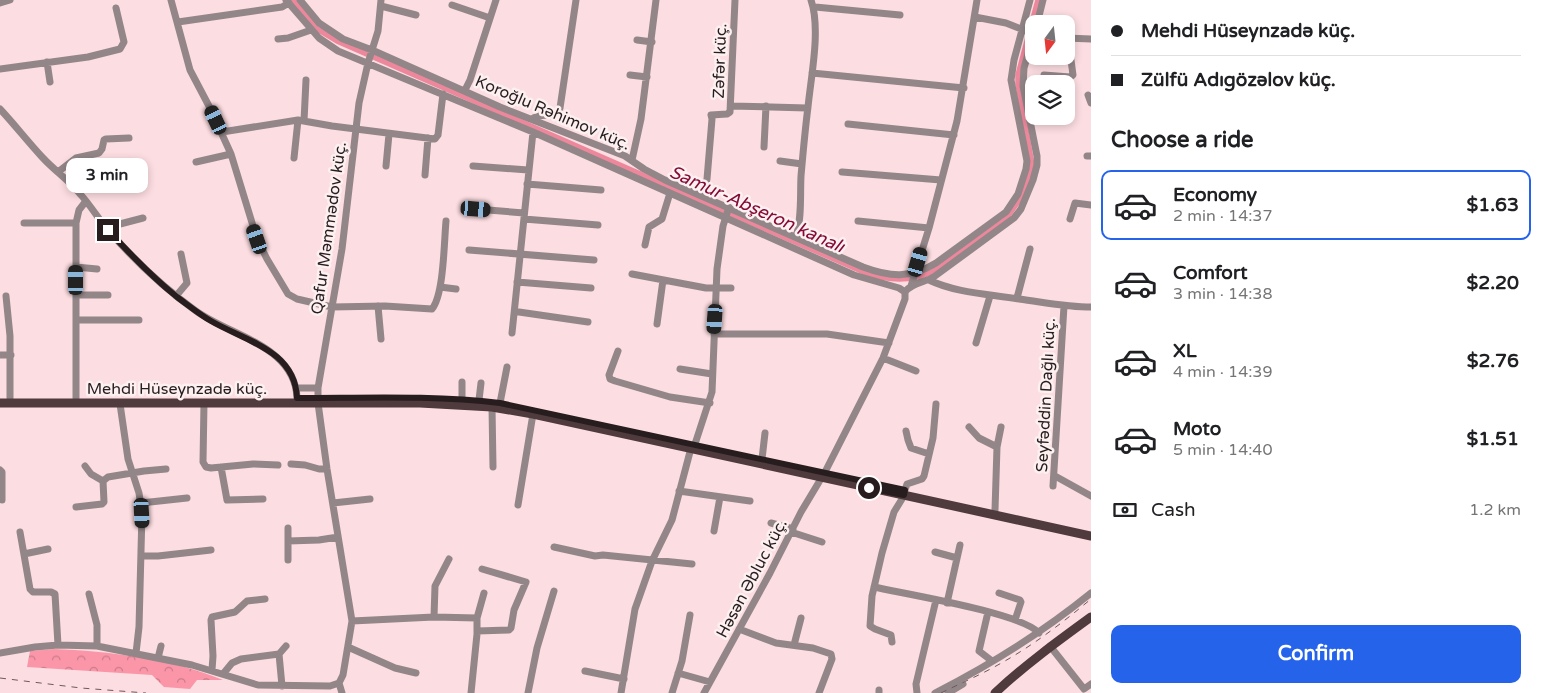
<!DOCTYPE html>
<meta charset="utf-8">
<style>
body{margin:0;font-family:"Varela Round",sans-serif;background:#f6f6f6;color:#202124;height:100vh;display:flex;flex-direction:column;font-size:19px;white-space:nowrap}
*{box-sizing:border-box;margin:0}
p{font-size:16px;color:#757577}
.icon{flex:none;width:28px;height:28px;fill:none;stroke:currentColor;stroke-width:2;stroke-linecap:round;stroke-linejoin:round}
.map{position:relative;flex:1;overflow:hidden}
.details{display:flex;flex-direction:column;background:#fff;width:450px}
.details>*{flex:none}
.top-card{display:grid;align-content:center;height:110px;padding:0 20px;background:#fff}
.needle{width:32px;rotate:195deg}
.tools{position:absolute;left:1025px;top:15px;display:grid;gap:10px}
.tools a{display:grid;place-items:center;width:50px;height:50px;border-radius:10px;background:#fff;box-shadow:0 2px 8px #0003;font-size:25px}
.end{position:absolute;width:22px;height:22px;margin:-11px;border:6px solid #271c1e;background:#fff;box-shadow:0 0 0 2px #fff}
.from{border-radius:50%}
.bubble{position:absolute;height:35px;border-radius:10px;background:#fff;box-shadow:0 2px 8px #0003;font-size:16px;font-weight:700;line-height:35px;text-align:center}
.car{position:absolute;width:15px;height:30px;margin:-15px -8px;border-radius:6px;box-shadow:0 0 4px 1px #0007;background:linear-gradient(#222 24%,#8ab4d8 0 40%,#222 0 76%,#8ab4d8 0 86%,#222 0)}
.top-card b{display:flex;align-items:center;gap:18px;height:48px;font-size:19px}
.top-card b+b{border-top:1px solid #e0e0e0}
.top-card i{width:12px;height:12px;background:#202124}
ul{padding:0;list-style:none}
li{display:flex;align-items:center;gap:15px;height:70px;margin:0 10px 8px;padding:0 10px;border:2px solid transparent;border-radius:10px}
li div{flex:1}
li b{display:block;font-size:19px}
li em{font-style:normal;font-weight:700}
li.on{border-color:#2563eb}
li>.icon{width:45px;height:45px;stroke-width:1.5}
h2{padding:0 20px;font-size:22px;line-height:60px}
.pay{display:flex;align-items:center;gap:12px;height:55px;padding:0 20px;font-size:19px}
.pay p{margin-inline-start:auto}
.primary-button{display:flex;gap:10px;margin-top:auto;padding:10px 20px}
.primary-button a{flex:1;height:58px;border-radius:10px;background:#2563eb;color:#fff;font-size:20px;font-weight:700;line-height:58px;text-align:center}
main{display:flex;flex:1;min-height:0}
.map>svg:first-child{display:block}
</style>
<main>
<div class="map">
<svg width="1091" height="693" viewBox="0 0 1091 693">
<defs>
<pattern id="forest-crowns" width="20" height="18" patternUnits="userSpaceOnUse" patternTransform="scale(1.25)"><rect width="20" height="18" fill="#fb96a9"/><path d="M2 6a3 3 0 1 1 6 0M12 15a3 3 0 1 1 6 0" fill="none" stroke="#cb7a89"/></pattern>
</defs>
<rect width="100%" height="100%" fill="#fcdde1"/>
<path fill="url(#forest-crowns)" d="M54,649C108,651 173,659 223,680H197L190,689L164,687L152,675L27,667L30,651Z"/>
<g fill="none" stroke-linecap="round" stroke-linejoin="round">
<path stroke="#ed889c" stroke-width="5.5" d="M293,0L317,29L337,41L866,273C889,281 910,282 932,272L1005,220L1022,196L1032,165L1018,84V75L1038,0"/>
<path stroke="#938688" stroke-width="7" d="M171,0L190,70L210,108L231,154L257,239L267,259L288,294L297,299L332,307L385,306L432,309C444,294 444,242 446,221
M286,0L319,38L338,51L533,132L854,275L899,288L905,292
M300,0L319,23L343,39L372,50L500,107L625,156L644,169L665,180L863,267C890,277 910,279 936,263L1006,212L1018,194L1026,169L1027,161L1011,80L1014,60L1030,0
M0,3L10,0
M452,5L490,18
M381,6L416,15
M815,7L900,15
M975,17L1006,23L1034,34
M178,22L282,7L289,3
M1037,24L1043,0
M1066,38L1091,39
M278,39L288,38L311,30
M637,40L652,42
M47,62L50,82
M0,69L88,57L120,49L124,42L116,8
M812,73L964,88
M630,75L647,77
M1044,75L1070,77L1073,75L1068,38
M465,90L470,80L496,0
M1088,95L1091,103
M731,106L807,108
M0,109C15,125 28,142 43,158C55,171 70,181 81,195C91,206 99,220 109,231C135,261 164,288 196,311C231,336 295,346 297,398
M532,119C539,113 549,117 558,113L560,108L576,0
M304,121L306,80
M848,124L954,135
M222,132L298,120L332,126L435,139L438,135L443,94
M764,147L766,106
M1087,156H1091
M294,158L298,120
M632,160L641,119L656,0
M780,161L802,164
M196,162L231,154
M386,166L389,134
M473,166L528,170
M58,172L76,158L99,153L102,149L104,140L106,139L129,138
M842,172L941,180
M425,175L428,138
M527,184L601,190
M703,196L707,179L712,119L711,115L727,114L730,112L735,0
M476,209L524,213
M524,219L598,225
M1070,219L1075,203L1091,205
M858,221L929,228
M24,223H76
M108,230L120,224L143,218
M796,237C802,218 800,196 801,176C803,153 805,130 808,107C811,76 821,29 811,0
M645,245L649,227L662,219L670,193
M469,250L594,260
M76,267L97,269
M632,274L706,288H731
M929,280C956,293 989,294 1019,299C1043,302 1066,307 1091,307
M517,282L591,288
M911,286L929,228L957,121L977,0
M440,287L456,289
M905,292C912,282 925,283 935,276L1014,218L1021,209L1033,180L1037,165V156L1023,86L1024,68L1034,33
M76,295H108
M6,296L10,336V398
M176,296L187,283L181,254
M1017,298L1030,249
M378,306L381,339
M519,312L588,322
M76,320H139
M657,324L663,280
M512,333L533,132
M714,334H827L889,343
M976,343L990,296
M618,351L609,375L610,379L615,381L670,397L710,403
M0,355H11
M883,358L916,371
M680,369L712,374
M297,388H318
M76,398V223L79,210L86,201
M462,399V382
M479,400L481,383
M204,403L203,462L206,467L211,468L253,464L278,465
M500,403L507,367
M120,404L128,459L139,493L142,513L139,627L136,653
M492,407L493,467
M969,427L979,438L997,447L995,510
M906,431L908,440L911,448L929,454
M695,444L712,392L717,269L723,226L729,207
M997,447L1001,427
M762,459L765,433
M291,464L305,465L319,469H327
M85,466L91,474L103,481
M221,467L227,500L263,499
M0,470L2,472V500
M825,472L883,358L905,299V292
M1055,476L1091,496
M1053,486L1064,306
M679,491L750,501
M141,503L187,498
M333,503L370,499
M518,505L533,414
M76,507L102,504L104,502L103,481L108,477L144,471L166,469
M771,523L793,529
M288,528V560
M714,531L720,497
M20,532L30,589L33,592H51L55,594L58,645
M791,532L822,542
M288,541L319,540L338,537
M554,547L595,556L603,555L692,564
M935,552L957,558
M24,554L48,549
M141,556H158L211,550
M874,587C905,594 1022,613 1039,633
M999,593L1020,600L1021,602L1015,620
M89,594L97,625V646
M947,603L960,545
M988,612L979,651L992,661
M434,617L435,586L449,559
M352,621L434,617L477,618
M739,629L776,643L813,648L831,654L832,659L819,693
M477,631L509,630L511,628L514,610L526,582L482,569
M892,642L891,635L875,629L870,626L872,596L882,553L894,512L902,499L907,484L922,479L924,476L933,438L936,404
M794,645L801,618
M1050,646L1084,689L1091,684
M348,647L395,668L416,673
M0,653L35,647L58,645L97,646L192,665L258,685L330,686L339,683
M279,654L286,646
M158,658L161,646
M212,670L213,656L211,620L212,617L235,612L247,601L265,599
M585,671L624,679
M678,673L710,682
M223,674L232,663L241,659L279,654L282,686
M339,683L343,675L352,621L327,469L318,403V388L342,249L359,103L368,63L378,31L381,0
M339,683L342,693
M471,693L477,634V618L484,593
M528,693L537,648L554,591
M621,693L635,609L652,561L672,520L691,448
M672,693L682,661L690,615
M704,693L770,573L801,512L822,477
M879,693V690
M917,693L916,684L936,600
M935,693C990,665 1043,632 1091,593
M948,693L963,684"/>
<path stroke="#4f3a3d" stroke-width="9" d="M0,403H420L492,407L533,414L1091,536
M995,693C1025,665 1058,641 1091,617"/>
<path stroke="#6b5a5c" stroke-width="1" stroke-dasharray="6 6" stroke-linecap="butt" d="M0,678L81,688L146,693
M941,693C959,684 978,676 996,666C1031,647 1061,624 1091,599"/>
</g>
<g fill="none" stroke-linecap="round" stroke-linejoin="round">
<path stroke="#271c1e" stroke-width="6" d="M108,230C129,253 152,277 177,297C188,305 199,314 211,321C245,341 295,350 297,398C365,398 433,395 500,403L905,490L904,495L869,488"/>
</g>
<g text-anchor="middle" stroke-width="5" stroke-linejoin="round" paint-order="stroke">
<g font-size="16" fill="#271c1e" stroke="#fcf0f1">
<text transform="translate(719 61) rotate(-88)" y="6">Zəfər küç.</text>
<text transform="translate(553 112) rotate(23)" y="6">Koroğlu Rəhimov küç.</text>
<text transform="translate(328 228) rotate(-82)" y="6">Qafur Məmmədov küç.</text>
<text x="177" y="394">Mehdi Hüseynzadə küç.</text>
<text transform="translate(1045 395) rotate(-87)" y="6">Seyfəddin Dağlı küç.</text>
<text transform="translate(751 578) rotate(-62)" y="6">Həsən Əbluc küç.</text>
</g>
<g font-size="18" font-style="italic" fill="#850a38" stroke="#fcf0f1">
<text transform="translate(757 209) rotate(24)" y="6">Samur-Abşeron kanalı</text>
</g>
</g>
</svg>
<div class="tools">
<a><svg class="needle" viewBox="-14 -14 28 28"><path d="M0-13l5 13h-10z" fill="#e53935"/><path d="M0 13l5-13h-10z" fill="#757577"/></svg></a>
<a><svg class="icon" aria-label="layers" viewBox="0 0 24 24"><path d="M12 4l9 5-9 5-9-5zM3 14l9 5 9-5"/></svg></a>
</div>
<i class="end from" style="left:869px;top:488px"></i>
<i class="end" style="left:108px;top:230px"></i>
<div class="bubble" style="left:66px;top:158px;width:82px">3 min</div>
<i class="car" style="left:216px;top:120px;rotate:335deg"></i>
<i class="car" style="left:476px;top:209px;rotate:95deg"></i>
<i class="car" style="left:257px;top:239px;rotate:341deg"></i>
<i class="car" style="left:918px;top:262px;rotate:16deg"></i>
<i class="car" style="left:76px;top:280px;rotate:0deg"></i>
<i class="car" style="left:715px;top:319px;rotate:184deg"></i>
<i class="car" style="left:142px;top:513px;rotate:177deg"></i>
</div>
<section class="details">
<div class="top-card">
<b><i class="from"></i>Mehdi Hüseynzadə küç.</b>
<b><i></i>Zülfü Adıgözəlov küç.</b>
</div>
<h2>Choose a ride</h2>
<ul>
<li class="on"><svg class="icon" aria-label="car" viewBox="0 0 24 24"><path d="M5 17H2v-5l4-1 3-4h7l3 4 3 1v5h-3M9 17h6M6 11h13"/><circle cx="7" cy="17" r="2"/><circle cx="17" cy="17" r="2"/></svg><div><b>Economy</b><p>2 min · 14:37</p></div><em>$1.63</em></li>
<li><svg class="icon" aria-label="car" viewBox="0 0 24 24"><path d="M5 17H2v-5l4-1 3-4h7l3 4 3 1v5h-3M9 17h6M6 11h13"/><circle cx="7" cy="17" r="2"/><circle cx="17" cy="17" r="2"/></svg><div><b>Comfort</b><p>3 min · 14:38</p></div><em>$2.20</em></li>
<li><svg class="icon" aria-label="car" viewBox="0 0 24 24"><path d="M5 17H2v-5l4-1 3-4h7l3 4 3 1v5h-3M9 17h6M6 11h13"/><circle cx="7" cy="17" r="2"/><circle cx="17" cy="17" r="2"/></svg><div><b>XL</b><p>4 min · 14:39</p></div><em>$2.76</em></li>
<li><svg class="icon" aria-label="car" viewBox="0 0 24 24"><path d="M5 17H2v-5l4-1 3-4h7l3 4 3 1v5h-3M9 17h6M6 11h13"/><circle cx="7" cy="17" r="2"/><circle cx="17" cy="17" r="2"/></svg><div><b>Moto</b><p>5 min · 14:40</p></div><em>$1.51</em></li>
</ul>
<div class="pay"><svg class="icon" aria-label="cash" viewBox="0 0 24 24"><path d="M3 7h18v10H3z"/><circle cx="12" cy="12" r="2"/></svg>Cash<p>1.2 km</p></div>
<div class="primary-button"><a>Confirm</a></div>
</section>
</main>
